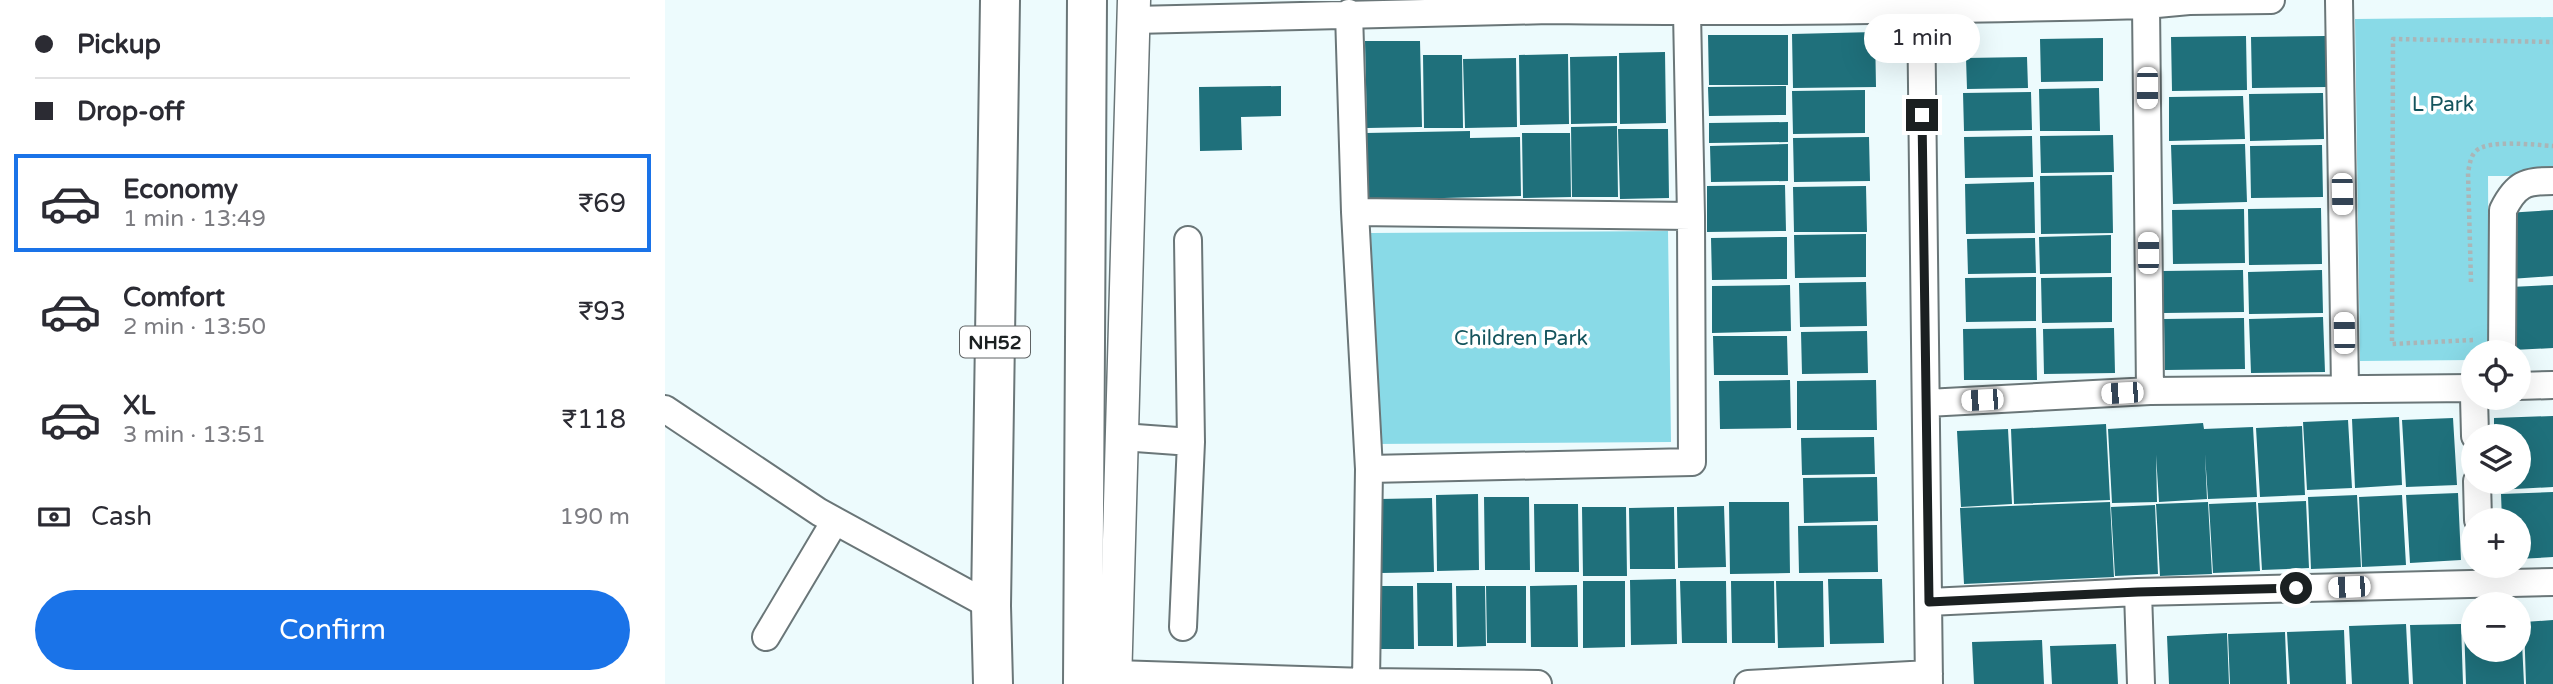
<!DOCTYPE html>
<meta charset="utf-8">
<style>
body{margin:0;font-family:"Varela Round",sans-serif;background:#f2f2f3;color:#2b2b33;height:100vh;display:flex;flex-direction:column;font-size:26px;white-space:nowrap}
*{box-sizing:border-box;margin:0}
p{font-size:23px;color:#7c7c81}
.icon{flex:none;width:38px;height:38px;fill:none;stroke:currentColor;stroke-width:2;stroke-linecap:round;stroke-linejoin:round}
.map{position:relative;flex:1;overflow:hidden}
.sheet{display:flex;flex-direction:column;background:#fff;width:665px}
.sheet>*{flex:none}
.top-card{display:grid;align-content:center;height:154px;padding:0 35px;background:#fff}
.fabs{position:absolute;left:1796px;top:340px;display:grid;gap:14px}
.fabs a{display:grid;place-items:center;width:70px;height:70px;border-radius:50%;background:#fff;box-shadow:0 7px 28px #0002;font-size:35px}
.end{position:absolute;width:32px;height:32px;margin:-16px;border:9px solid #1b2021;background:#fff;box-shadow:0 0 0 4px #fff}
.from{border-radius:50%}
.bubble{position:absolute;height:49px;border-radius:24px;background:#fff;box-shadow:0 7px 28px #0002;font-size:23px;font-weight:600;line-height:49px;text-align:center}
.car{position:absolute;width:21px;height:42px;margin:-21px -10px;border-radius:9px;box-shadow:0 0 5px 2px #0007;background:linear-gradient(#fff 24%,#345 0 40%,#fff 0 76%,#345 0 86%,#fff 0)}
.top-card b{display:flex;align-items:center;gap:24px;height:66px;font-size:26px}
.top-card b+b{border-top:2px solid #e1e1e2}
.top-card i{width:18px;height:18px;background:#2b2b33}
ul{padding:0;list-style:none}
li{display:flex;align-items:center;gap:21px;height:98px;margin:0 14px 10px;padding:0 21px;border:4px solid transparent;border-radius:0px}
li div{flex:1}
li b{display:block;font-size:26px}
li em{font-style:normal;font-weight:600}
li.on{border-color:#1a73e8}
li>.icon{width:63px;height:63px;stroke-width:1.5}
.pay{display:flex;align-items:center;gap:18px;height:77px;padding:0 35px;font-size:26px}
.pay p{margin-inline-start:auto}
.action{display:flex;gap:14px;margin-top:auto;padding:14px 35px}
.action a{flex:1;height:80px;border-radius:42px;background:#1a73e8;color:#fff;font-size:28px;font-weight:600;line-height:80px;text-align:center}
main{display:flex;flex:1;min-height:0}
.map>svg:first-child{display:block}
</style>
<main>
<section class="sheet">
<div class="top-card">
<b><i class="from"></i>Pickup</b>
<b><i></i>Drop-off</b>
</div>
<ul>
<li class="on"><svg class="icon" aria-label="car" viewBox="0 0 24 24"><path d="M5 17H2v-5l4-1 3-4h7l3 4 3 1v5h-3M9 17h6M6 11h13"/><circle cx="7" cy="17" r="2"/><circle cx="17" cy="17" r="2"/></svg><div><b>Economy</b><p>1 min · 13:49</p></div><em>₹69</em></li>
<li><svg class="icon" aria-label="car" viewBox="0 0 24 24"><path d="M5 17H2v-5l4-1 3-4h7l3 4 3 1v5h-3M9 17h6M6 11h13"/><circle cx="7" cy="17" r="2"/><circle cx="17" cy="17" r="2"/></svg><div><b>Comfort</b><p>2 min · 13:50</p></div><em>₹93</em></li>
<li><svg class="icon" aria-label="car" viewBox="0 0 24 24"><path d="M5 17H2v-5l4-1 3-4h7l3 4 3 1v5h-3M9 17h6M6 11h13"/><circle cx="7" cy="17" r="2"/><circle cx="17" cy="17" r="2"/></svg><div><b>XL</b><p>3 min · 13:51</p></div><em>₹118</em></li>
</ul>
<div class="pay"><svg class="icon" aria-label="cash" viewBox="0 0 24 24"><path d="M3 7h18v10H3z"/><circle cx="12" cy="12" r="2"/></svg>Cash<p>190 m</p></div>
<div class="action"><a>Confirm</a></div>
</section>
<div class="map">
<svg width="1888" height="684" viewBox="0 0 1888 684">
<rect width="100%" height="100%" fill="#edfbfd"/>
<path fill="#89dae7" d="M1888,17V176H1823L1824,352H1808V360L1695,361L1690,19Z
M1003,231L1006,442L709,444L706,233Z"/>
<path fill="#1f707b" d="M1210,32L1211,87L1128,88L1127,34Z
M1043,35H1123V85H1044Z
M1581,36L1582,90L1507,91L1506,37Z
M1661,36L1662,87L1587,88L1586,37Z
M1438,38V81L1376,82L1375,39Z
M700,41H755L757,127L702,128Z
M1000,52L1001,123L955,124L954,53Z
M903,54L904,124L855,125L854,55Z
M758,55H797L798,128H759Z
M952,56V123L906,124L905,57Z
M1362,57L1363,88L1302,89L1301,58Z
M851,58L852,127L800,128L798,59Z
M616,86V116L576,117L577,150L535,151L534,87Z
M1121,86V115L1044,116L1043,87Z
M1434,88L1435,131H1375L1374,89Z
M1200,90V133L1128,134L1127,91Z
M1366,92L1367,130L1299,131L1298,93Z
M1658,93L1659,139L1585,141L1584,94Z
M1578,96L1580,139L1504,141V97Z
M1123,122V142L1044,143V123Z
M952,126L953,197H907L906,127Z
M953,129H1003L1004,198L955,199Z
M805,131V138L855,137L856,196L702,200L701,133Z
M857,133H905L906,197L858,198Z
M1448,135L1449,172L1376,173L1375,136Z
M1367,136L1368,177L1300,178L1299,137Z
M1204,137L1205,181L1129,182L1128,138Z
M1123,144V181L1046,182L1045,146Z
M1580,144L1582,202L1508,204L1506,145Z
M1657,145L1658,197L1586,198L1585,146Z
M1447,175L1448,233L1376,234L1375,176Z
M1369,182L1370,233L1301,234L1300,184Z
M1120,185L1121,231L1042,232V186Z
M1201,186L1202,232H1129L1128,187Z
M1656,208L1657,264L1584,265L1583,209Z
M1579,209L1580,263L1508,264L1507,210Z
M1888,210V276L1845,279L1841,213Z
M1201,234V277L1130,278L1129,235Z
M1446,235V273L1375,274L1374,237Z
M1122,237V279L1047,280L1046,238Z
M1370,238L1371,273L1303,274L1302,239Z
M1578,270L1579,312L1499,313L1498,271Z
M1657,270L1658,313L1584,314L1583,272Z
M1371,277V321L1301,322L1300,278Z
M1447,277V322L1377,323L1376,278Z
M1201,282L1202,326L1135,327L1134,283Z
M1125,285L1126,331L1047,333V286Z
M1888,285V348L1848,350L1845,287Z
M1658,317L1660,372L1586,373L1584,319Z
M1579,318L1580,369L1500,370L1499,319Z
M1371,328L1372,380H1299L1298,329Z
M1449,328L1450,373L1379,374L1378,329Z
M1202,331L1203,373L1137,374L1136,332Z
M1048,336H1122L1123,375H1049Z
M1125,380L1126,428L1055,429L1054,381Z
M1211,380L1212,430H1132V381Z
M1888,416V487L1832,490V481H1853V436H1829V418Z
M1734,417L1737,485L1690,488L1687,419Z
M1788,418L1792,485L1741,487L1737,420Z
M1683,420L1687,488L1642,490L1638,422Z
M1538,423L1539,429L1588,427L1592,497L1543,499L1540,454L1542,499L1494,502L1491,455L1492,502L1447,503L1443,429Z
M1441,424L1445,500L1349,504L1346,429Z
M1637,426L1640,495L1595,497L1591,428Z
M1343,429L1347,504L1296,507L1292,431Z
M1209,437L1210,474L1137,475L1136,438Z
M1212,477L1213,521L1139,523L1138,478Z
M1888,492V557L1853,559V520H1837L1836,494Z
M1793,493L1796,560L1745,563L1741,495Z
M813,494L814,570L772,571L771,495Z
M1692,495L1696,567L1646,569L1643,497Z
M1737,495L1741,565L1697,567L1694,497Z
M819,497H864L865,570H820Z
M767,498L769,572L716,573L715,499Z
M1641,501L1644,568L1597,570L1593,503Z
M1064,502H1124L1125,573L1065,574Z
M1445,502L1449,577L1299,584L1295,508Z
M1543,502L1547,574L1495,576L1491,504Z
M1591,502L1595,571L1548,573L1544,504Z
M869,504H913L914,572H870Z
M1490,505L1493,574L1450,576L1446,507Z
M1059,506L1061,567L1013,568L1012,507Z
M917,507H961L962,576H918Z
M1009,507L1010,569H965L964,508Z
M1212,525L1213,572L1134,573L1133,526Z
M1011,579L1012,644L966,645L965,580Z
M1163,579H1217L1219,643L1165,644Z
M918,581H960V647L918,648Z
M1015,581H1061L1062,643H1017Z
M1066,581H1109L1110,643H1067Z
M1111,581H1158L1159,647L1113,648Z
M752,583H787L788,646H753Z
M912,585L913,647H866L865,586Z
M707,586H748L749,649H708Z
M791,586H820L821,646L792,647Z
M821,586H861V643H822Z
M1888,620V684H1861L1859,622Z
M1853,622H1856L1859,684H1801L1799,624H1808V649H1853Z
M1741,624L1744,684H1687L1684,626Z
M1796,624L1798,684H1748L1745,625Z
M1679,630L1681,684H1625L1622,632Z
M1620,632L1622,684H1565L1563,634Z
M1562,633L1564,684H1504L1502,636Z
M1377,640L1379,684H1309L1307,642Z
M1451,644L1453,684H1387L1385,646Z"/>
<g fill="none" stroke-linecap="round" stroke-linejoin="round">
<defs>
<path id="minor" d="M885,0V10C1084,13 1282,10 1481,5L1485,391
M1256,0L1264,684
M1481,0V5L1524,1L1606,0
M1674,0L1680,388
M469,20L885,10
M690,212L1026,216
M1837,352L1838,210C1851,184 1860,181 1888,181
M1853,386L1888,385
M1809,397L1810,436
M1262,403L1485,391L1808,388
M0,409L154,512L326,606
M457,437L526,442L523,240
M704,469L1027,462L1026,216L1022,12
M1812,481L1813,520
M1473,592L1476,684
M1264,602L1473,592L1888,582
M518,627L526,442
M101,637L170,521
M450,674L701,682L704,469L690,212L684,13
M701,682L873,684
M1083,684L1264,674"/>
<path id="tertiary" d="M450,684L469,0"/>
<path id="trunk" d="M328,684L326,606L335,0
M418,684L422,0"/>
</defs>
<use href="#minor" stroke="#6a7678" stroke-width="30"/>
<use href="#tertiary" stroke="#6a7678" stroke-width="35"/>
<use href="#trunk" stroke="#6a7678" stroke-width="42"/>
<path stroke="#aab5b7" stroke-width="4.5" stroke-dasharray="3.5 3.5" stroke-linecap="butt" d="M1806,282L1803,172C1805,164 1805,157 1811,151C1823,139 1871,145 1888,146
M1808,340L1727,344L1728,39L1888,42"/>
<use href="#minor" stroke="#fff" stroke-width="26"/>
<use href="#tertiary" stroke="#fff" stroke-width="32"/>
<use href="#trunk" stroke="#fff" stroke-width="38"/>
</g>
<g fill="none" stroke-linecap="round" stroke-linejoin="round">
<path stroke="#1b2021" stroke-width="9" d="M1257,115L1264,602L1473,592L1631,588"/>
</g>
<g text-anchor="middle" stroke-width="7" stroke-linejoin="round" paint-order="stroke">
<rect fill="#fff" stroke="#5f6364" stroke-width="2" x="295" y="326.5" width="70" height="31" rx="5"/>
<g font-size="19" font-weight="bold" fill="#1b2021">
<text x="330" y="349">NH52</text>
</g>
<g font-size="21" fill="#14545d" stroke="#fff">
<text x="1778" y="111">L Park</text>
<text x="856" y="345">Children Park</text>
</g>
</g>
</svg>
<div class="fabs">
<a><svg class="icon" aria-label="locate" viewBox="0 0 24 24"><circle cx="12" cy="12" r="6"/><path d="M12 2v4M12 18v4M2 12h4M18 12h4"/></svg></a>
<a><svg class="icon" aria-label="layers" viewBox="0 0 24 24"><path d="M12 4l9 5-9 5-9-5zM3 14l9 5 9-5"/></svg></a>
<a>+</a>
<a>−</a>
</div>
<i class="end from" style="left:1631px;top:588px"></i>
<i class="end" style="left:1257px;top:115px"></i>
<div class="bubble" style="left:1199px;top:14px;width:116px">1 min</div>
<i class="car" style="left:1482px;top:88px;rotate:180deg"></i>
<i class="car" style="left:1677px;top:194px;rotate:179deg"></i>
<i class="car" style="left:1483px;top:253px;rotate:0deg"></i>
<i class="car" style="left:1679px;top:333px;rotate:359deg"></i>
<i class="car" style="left:1457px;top:393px;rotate:267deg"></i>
<i class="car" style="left:1317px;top:400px;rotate:267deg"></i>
<i class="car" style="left:1684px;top:587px;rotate:268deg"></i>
</div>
</main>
